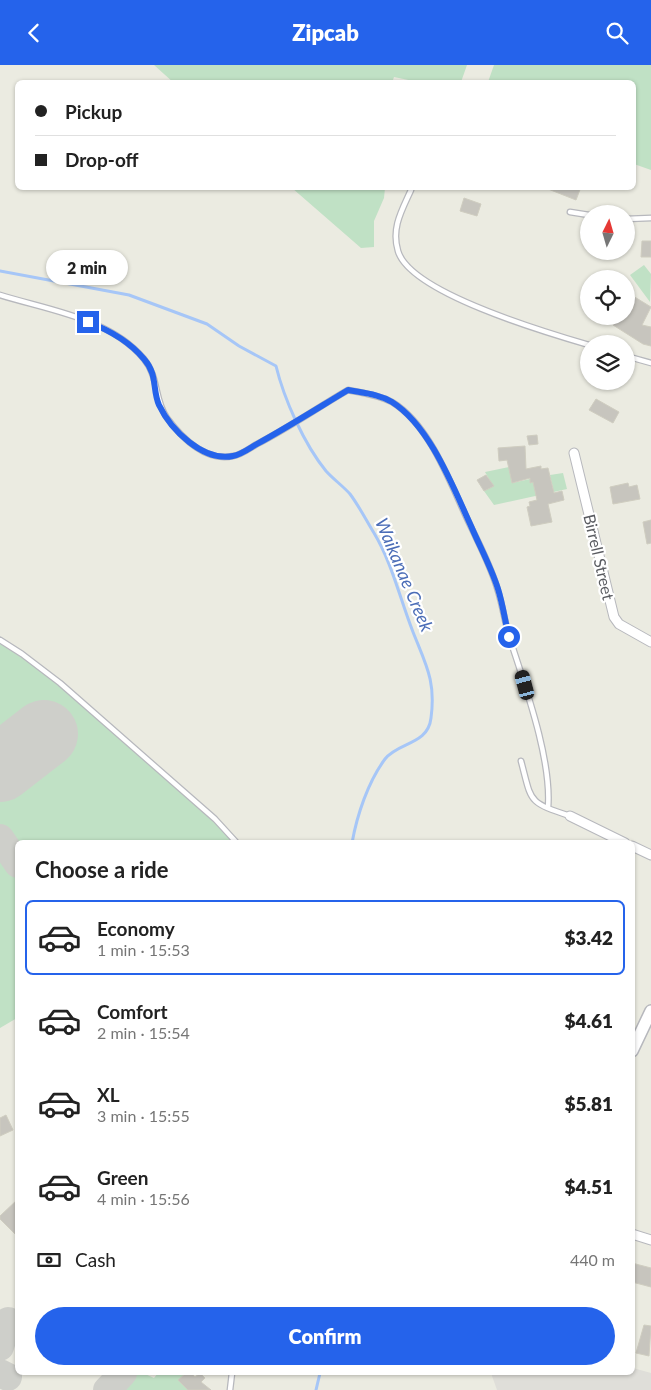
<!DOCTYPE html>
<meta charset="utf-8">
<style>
body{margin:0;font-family:Lato,sans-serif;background:#f2f2f2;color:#222;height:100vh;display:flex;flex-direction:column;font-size:19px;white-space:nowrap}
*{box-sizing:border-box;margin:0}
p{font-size:16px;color:#767676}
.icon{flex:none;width:28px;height:28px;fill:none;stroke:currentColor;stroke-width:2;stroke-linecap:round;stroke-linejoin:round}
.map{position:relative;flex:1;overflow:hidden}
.side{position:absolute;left:15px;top:775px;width:620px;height:535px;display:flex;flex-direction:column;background:#fff;border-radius:8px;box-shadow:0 1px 4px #0004}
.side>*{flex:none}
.hud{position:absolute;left:15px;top:15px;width:621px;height:110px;border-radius:8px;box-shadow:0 1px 4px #0004;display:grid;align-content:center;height:110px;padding:0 20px;background:#fff}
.needle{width:32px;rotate:5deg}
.fabs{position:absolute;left:580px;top:140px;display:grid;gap:10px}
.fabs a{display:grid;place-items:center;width:55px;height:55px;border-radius:50%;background:#fff;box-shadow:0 1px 4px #0004;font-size:25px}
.end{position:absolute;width:22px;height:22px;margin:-11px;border:6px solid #2563eb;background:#fff;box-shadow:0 0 0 2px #fff}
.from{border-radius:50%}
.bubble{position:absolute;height:35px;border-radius:18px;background:#fff;box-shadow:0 1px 4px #0004;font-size:16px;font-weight:800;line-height:35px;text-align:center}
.car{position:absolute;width:15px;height:30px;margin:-15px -8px;border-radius:6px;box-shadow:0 0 4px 1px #0007;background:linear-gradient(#222 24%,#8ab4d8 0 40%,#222 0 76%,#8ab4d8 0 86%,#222 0)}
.hud b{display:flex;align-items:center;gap:18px;height:48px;font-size:19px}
.hud b+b{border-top:1px solid #e0e0e0}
.hud i{width:12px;height:12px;background:#222}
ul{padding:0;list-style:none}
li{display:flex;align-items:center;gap:15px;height:75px;margin:0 10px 8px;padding:0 10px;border:2px solid transparent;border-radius:8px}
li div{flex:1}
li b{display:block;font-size:19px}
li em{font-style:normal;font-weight:800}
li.on{border-color:#2563eb}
li>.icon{width:45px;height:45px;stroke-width:1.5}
h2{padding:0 20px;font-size:22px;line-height:60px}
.pay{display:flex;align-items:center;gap:12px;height:55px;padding:0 20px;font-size:19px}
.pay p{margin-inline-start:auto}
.button{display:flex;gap:10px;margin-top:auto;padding:10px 20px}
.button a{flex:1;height:58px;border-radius:30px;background:#2563eb;color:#fff;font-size:20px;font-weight:800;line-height:58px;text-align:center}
header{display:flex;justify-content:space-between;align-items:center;height:65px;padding:0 20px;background:#2563eb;color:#fff;font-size:22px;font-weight:800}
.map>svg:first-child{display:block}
</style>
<header><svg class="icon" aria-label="back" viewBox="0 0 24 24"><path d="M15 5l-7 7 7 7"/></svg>Zipcab<svg class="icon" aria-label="search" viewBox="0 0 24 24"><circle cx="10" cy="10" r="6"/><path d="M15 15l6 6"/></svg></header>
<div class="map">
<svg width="651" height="1325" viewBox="0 0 651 1325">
<rect width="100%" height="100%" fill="#ebebe1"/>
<path fill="#dfded9" d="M633,1303L651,1308V1325H497L491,1308H632Z"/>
<path fill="#c0e1c5" d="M154,0H467L461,17H418L394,12L392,18H174Z
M494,0H651V105L634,99V18L488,17Z
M292,123H385L384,133L374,156V182L361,183Z
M644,200L651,209L650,237L630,210Z
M509,402L512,418L530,414L553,423L550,410L563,408L567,424L494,440L484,426L493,421L485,407Z
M0,579C50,608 92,649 135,686C168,715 206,743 234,777L18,778L17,953L0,963Z
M132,1308H143L154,1313L158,1308H186L179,1315L188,1325H115Z"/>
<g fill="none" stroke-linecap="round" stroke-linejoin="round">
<path stroke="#a6c6f7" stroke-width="3" d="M0,206L129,230L207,259L239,281L276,301C284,334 304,379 326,406C333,414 343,421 350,429C359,441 366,455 374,468C392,498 400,534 413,567C426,600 436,616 431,653C428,680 398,677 385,694C368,717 357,750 352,778
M316,1325L320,1308"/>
<path stroke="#cecfca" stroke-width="28" d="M0,773L18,799
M0,1282L8,1256
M0,1308L8,1312
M107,1325L123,1308"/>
<path stroke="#cecfca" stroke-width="68" d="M0,703L44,669"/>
</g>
<path fill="#c7c5be" stroke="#cfcdc0" d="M543,122H581L576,135Z
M464,133L481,139L477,151L460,146Z
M642,176H651V192H641Z
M626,221L633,231L651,242L642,260L651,262V281L643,279L613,260L618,251H626Z
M596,334L619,347L613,358L589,345Z
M537,370L538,379L529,380L527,371Z
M525,381L526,404L541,401V404L548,403L554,428L562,426L564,435L548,439L552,457L531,461L527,442L530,441L529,437L537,435L533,417L530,418V413L512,418L507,395L499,396L498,383Z
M486,410L494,421L484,426L477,415Z
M628,418L629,422L637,420L640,434L613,439L610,422Z
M651,455V478L647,479L643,457Z
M6,1050L13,1065L0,1071V1053Z
M18,1134V1172L0,1154V1151Z
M632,1198L651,1203V1222L632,1217Z
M644,1260L651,1261L649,1291L636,1288Z
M186,1308H191L195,1312L200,1308L205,1313L201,1317L211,1325H188L178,1315Z"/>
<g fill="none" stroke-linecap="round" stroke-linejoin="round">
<defs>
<path id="service" d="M411,125C402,145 391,163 398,186C410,228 548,268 589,280
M570,147L589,150
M626,154L651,153
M0,230C48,245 110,253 144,294C159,312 154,335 167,353C182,373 205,397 233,391C241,390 250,383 257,379C288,363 317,343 348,325C363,328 379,330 392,337C432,361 452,424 472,464C482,485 492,504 498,526C503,542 505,559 510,574C525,621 552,695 548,743
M626,291L651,298
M0,575L22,589L60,618L215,754L237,778
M521,696C532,737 527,737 570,751
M230,1325L232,1308"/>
<path id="minor" d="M574,388L614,552L619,559L651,577
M570,751L625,778
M632,781L651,790
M632,1169L651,1175"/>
<path id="tertiary" d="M632,986L651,946"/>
</defs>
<use href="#service" stroke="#b7b8bd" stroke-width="7"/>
<use href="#minor" stroke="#b7b8bd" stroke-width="11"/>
<use href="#tertiary" stroke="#b7b8bd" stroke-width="14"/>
<use href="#service" stroke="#fff" stroke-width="4.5"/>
<use href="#minor" stroke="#fff" stroke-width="9"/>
<use href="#tertiary" stroke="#fff" stroke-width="11"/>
</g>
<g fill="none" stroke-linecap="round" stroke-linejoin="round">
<path stroke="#2563eb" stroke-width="6" d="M88,257C109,265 129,276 144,294C158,310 152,324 159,340C171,365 203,397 233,391C241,390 250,383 257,379C288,362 318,343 348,325C363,328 379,329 392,337C430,361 453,422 471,461C480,482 491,502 498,524C503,540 505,556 509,572"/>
</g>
<g text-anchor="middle" stroke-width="4.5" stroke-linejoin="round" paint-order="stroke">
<g font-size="16" fill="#5a5c61" stroke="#fff">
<text transform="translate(599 492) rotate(77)" y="6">Birrell Street</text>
</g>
<g font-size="18" font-style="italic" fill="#4b6db7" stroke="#fff">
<text transform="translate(404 510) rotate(67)" y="6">Waikanae Creek</text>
</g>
</g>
</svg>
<div class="fabs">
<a><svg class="needle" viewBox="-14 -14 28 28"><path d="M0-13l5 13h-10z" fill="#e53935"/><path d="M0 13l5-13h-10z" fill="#767676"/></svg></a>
<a><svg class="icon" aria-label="locate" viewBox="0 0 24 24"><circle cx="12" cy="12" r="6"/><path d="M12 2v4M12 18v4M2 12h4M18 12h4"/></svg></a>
<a><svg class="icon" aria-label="layers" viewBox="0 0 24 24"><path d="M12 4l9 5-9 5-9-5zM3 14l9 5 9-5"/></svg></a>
</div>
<i class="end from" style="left:509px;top:572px"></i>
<i class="end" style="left:88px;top:257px"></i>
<div class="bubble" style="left:46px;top:185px;width:82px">2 min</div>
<i class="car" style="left:525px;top:620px;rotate:345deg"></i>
<div class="hud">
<b><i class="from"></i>Pickup</b>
<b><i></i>Drop-off</b>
</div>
<section class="side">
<h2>Choose a ride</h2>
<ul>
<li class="on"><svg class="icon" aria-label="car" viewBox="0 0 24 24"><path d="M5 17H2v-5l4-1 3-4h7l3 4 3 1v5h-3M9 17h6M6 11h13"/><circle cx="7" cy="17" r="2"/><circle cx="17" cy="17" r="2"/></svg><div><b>Economy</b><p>1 min · 15:53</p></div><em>$3.42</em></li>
<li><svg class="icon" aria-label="car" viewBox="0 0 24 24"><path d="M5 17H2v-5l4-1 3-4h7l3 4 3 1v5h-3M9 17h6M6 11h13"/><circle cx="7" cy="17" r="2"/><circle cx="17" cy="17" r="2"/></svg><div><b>Comfort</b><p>2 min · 15:54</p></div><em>$4.61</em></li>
<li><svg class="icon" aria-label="car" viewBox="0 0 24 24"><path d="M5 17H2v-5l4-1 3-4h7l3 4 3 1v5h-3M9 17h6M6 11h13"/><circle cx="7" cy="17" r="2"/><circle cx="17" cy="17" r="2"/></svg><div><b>XL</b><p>3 min · 15:55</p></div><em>$5.81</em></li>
<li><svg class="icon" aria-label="car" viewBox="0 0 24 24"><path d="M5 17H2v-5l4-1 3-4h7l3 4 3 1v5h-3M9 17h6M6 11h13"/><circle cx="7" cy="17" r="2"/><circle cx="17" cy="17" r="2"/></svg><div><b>Green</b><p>4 min · 15:56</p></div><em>$4.51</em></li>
</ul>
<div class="pay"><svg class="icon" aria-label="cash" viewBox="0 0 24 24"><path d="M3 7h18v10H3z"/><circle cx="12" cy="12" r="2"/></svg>Cash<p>440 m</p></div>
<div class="button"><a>Confirm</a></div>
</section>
</div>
